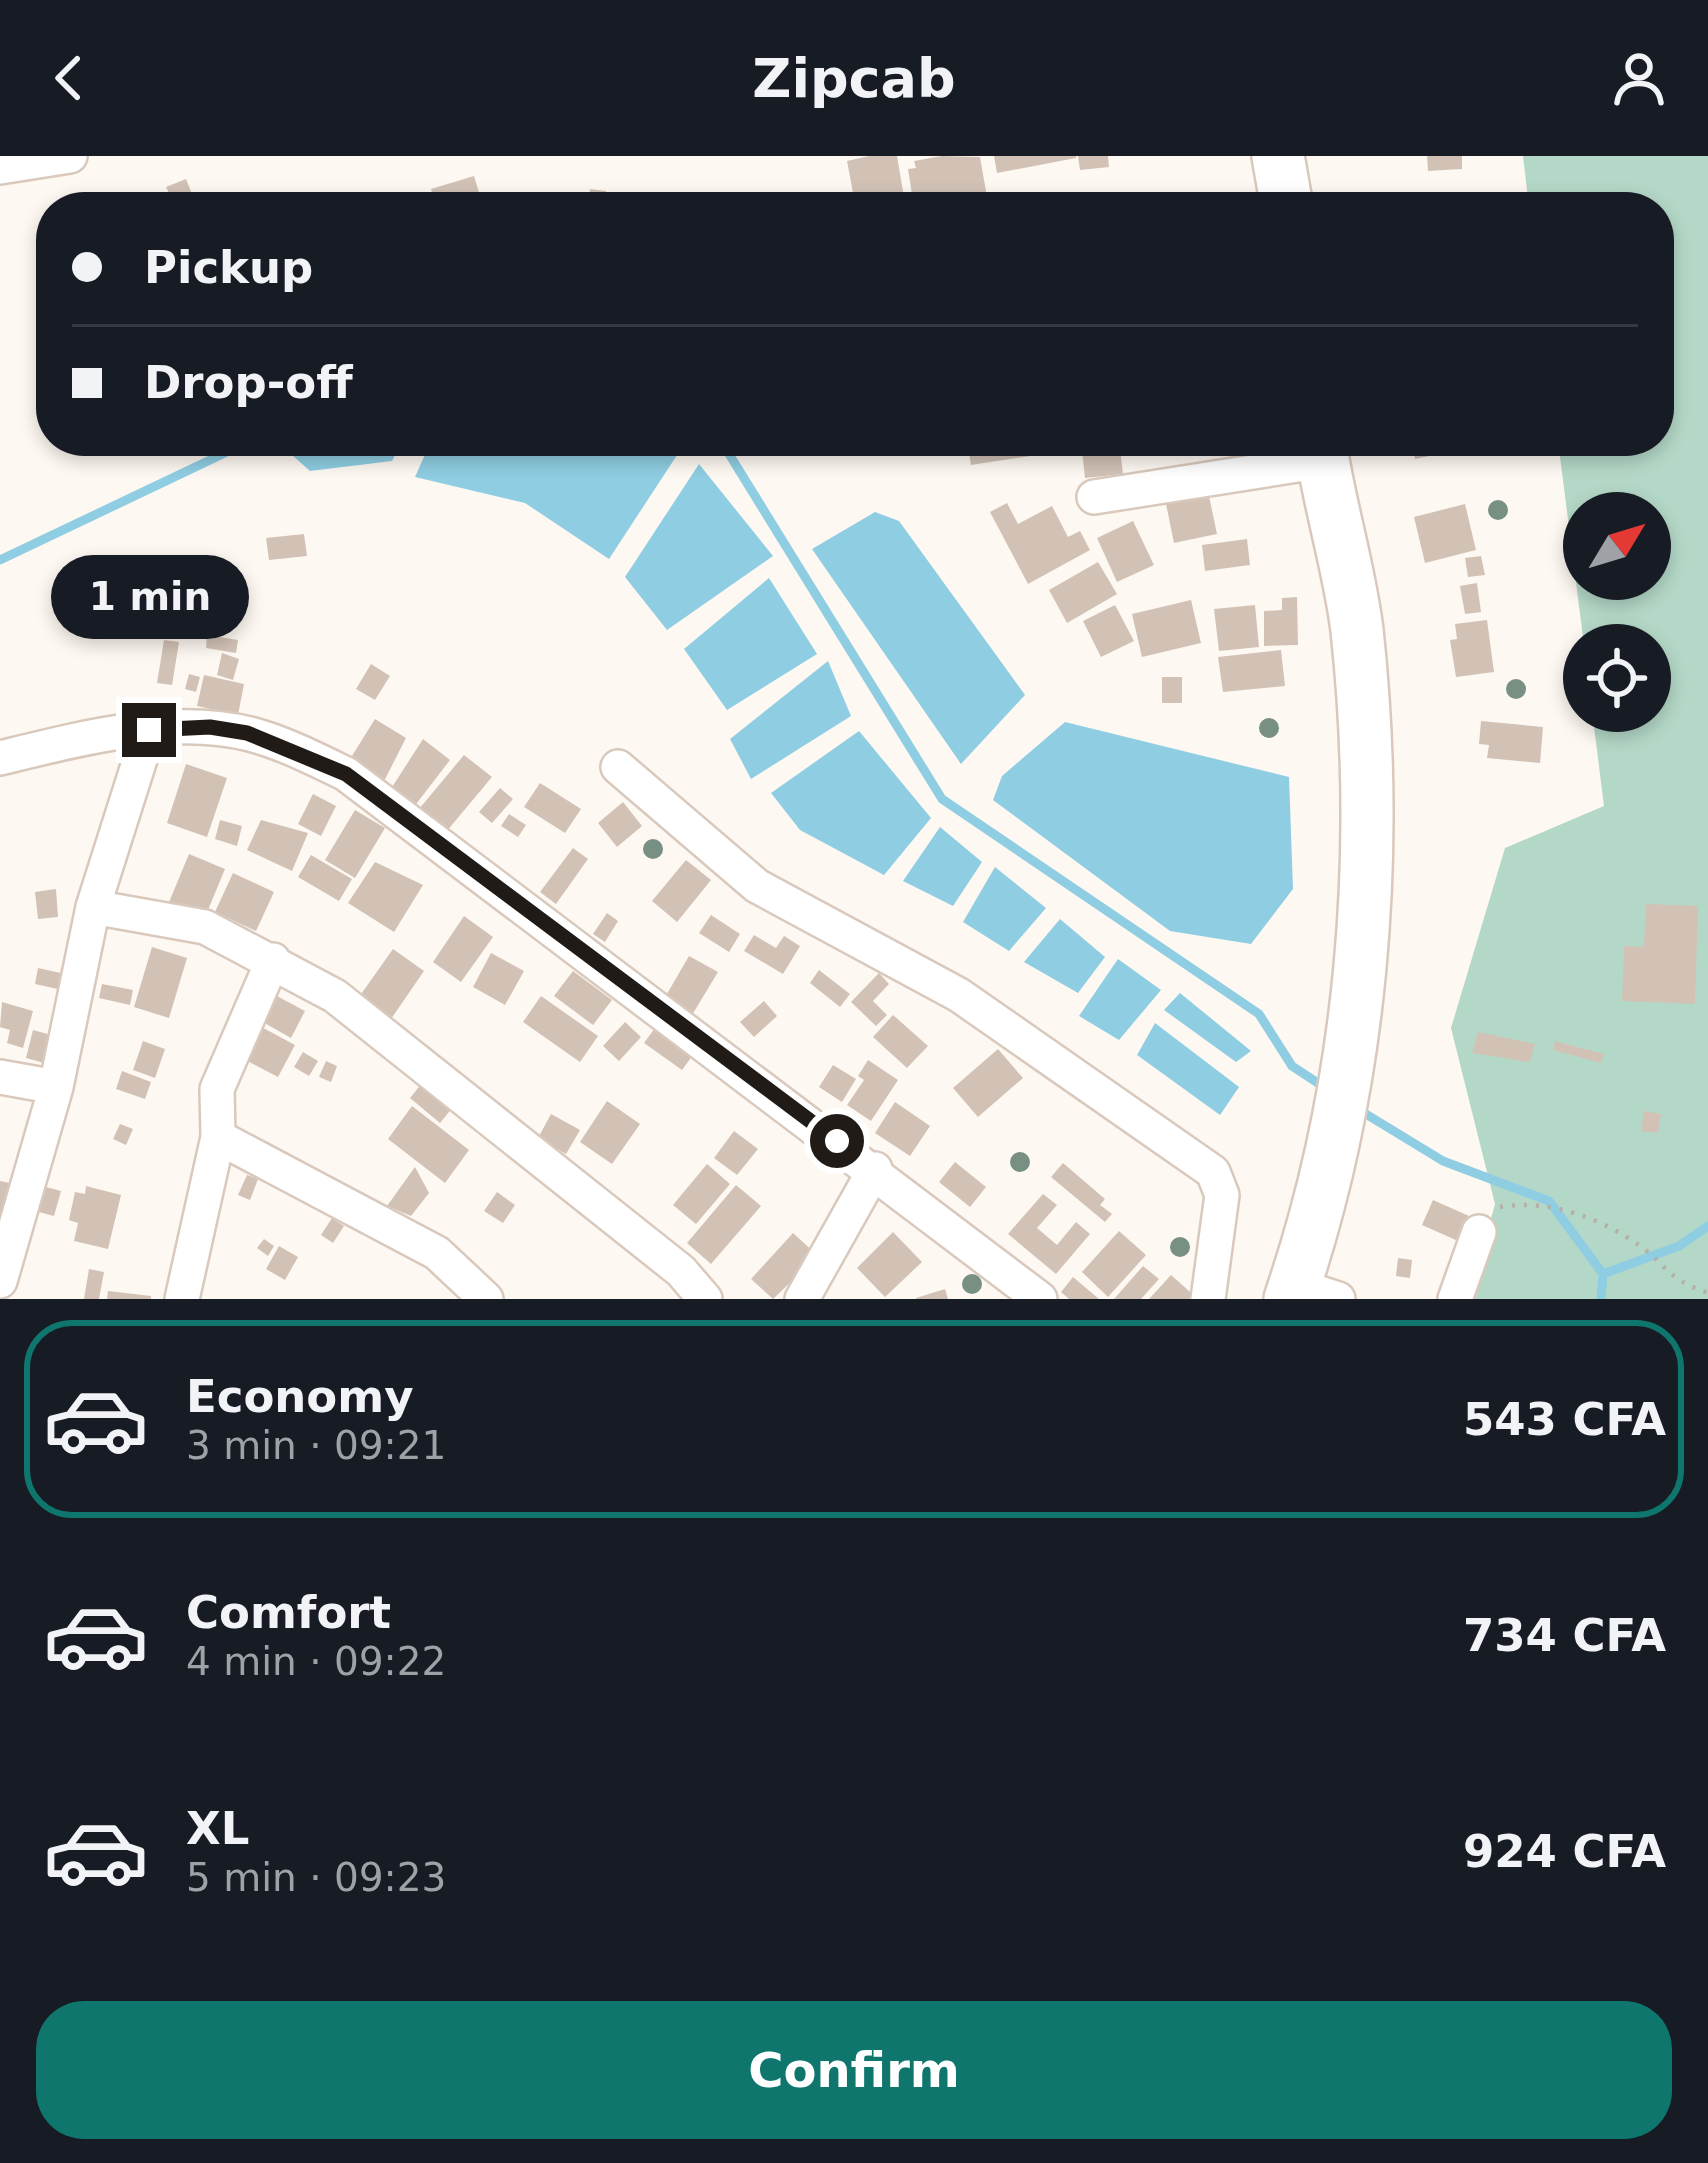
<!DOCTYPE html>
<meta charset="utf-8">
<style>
body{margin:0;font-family:"DejaVu Sans",sans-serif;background:#20242c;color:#f1f3f6;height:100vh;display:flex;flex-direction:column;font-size:45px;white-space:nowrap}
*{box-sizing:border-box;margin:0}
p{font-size:39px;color:#9ea1a6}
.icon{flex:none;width:66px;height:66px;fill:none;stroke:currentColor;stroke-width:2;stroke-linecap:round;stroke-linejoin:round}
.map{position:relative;height:1143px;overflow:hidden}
.side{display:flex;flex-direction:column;background:#171b24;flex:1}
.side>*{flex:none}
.guide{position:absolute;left:36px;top:36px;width:1638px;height:264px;border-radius:48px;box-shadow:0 6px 18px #0003;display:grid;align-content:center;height:264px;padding:0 36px;background:#171b24}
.needle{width:78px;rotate:52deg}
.buttons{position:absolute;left:1563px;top:336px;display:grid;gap:24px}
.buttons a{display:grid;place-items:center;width:108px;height:108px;border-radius:50%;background:#171b24;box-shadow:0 6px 18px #0003;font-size:60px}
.end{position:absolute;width:54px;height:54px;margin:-27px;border:15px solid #211b17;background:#fff;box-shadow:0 0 0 6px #fff}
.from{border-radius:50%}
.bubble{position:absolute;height:84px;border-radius:42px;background:#171b24;box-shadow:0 6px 18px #0003;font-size:39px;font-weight:700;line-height:84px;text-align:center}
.guide b{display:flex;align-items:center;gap:42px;height:114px;font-size:45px}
.guide b+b{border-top:3px solid #363941}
.guide i{width:30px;height:30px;background:#f1f3f6}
ul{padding:21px 0 0;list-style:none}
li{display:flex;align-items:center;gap:36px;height:198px;margin:0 24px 18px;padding:0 12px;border:6px solid transparent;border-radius:48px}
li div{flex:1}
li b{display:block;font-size:45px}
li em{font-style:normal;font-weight:700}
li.active{border-color:#0f766e}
li>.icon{width:108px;height:108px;stroke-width:1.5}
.button{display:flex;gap:24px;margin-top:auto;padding:24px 36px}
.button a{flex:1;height:138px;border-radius:48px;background:#0f766e;color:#fff;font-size:48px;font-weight:700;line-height:138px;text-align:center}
header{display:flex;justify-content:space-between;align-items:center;height:156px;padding:0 36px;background:#171b24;font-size:54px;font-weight:700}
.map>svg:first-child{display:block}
</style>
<header><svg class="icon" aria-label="back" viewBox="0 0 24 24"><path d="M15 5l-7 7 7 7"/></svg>Zipcab<svg class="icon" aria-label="person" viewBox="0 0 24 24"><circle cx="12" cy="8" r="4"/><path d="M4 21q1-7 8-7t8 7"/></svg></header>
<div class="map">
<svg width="1708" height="1143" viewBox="0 0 1708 1143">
<rect width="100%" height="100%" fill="#fef8f2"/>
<path fill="#b4d8c7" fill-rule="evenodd" d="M1523,0H1708V1143H1469L1495,1048L1451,872L1505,692L1604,650L1592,555H1650V489H1584L1558,285H1659V51H1529ZM1584,357H1650V423H1584Z"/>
<path fill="#8fcde2" d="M299,285H402L392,305L310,315L283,291Z
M431,285H660L683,290L609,403L525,347L415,321Z
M699,308L773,400L667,474L625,421Z
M875,356L899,365L1025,539L961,608L812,393Z
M769,422L817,498L727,554L684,493Z
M828,505L851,560L751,623L730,583Z
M1065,566L1289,621L1293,733L1251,788L1170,775L993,644L1002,620Z
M859,575L931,662L884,719L800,674L771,637Z
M940,671L982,706L953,750L903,725Z
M995,711L1046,752L1009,795L963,766Z
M1060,763L1105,801L1078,837L1024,806Z
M1118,803L1161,834L1119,884L1079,860Z
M1180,837L1251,895L1236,906L1164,854Z
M1155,867L1239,931L1220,959L1137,899Z"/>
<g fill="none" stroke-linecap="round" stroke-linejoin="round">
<path stroke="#8fcde2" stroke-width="9" d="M721,285L942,643L1259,858L1292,910L1327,933
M0,404L250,285
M1356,952L1443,1005L1549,1045L1603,1118
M1601,1143L1603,1118L1679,1090L1708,1070"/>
</g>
<path fill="#d2c2b6" d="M869,0H897L905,47L879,51H871L870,44L855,47L847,5Z
M942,0L980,1L987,41L914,51L908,13L916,12L914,5Z
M994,0H1076V2L997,17Z
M1078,0H1108L1109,11L1080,14Z
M1427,0H1462V13L1428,15Z
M474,20L481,43L436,51L431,33Z
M186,23L192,38L173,46L166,31Z
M590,33L606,35L604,51L589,50Z
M967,285H1041L1043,298L971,309Z
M1081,285H1119L1123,318L1085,322Z
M1411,285H1435L1439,298L1415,303Z
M1209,340L1217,378L1174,387L1166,348Z
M1007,347L1018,368L1052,350L1068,381L1080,375L1090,394L1028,428L990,356Z
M1465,348L1476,394L1425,407L1414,361Z
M1133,365L1154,409L1117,426L1097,382Z
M304,378L307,400L269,404L266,382Z
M1247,383L1250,409L1205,415L1202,389Z
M1481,400L1485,419L1468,421L1465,402Z
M1098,406L1117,438L1067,467L1049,434Z
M1477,427L1481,456L1465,458L1460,430Z
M1297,441L1298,489L1264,490V455L1282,454V442Z
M1191,444L1201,487L1142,501L1132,458Z
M1115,449L1134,485L1101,501L1083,465Z
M1255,449L1259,491L1219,495L1214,453Z
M1487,464L1494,516L1456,521L1450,484L1457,483L1455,468Z
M207,479L238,484L236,497L206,492Z
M164,484L179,486L172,529L157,527Z
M1281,494L1285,530L1223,536L1218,501Z
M222,497L239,503L233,524L217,519Z
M371,508L390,520L375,544L356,533Z
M189,518L200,521L196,536L185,533Z
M204,519L244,528L238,559L197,550Z
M1162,521H1182V547H1162Z
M375,563L406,582L380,633L345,611Z
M1481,565L1543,571L1540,607L1487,602L1489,589L1479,588Z
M423,583L450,604L410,656L387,639Z
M464,599L492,621L446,676L419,653Z
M186,608L227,622L207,681L167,667Z
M540,627L581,653L565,677L524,651Z
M500,632L513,643L492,667L479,656Z
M313,638L336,650L321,680L298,668Z
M623,646L642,670L617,691L598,667Z
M355,654L385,672L355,722L325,704Z
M509,658L526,669L518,681L501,670Z
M220,664L242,670L237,690L215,683Z
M261,664L308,677L292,715L247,694Z
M573,692L588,703L556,748L540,736Z
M189,698L225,713L203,766L167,751Z
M311,699L352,723L339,745L298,721Z
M686,704L711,724L677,766L652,745Z
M375,706L423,729L394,776L348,747Z
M233,717L274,736L256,775L215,756Z
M56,733L58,761L38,763L35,736Z
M1646,748L1698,750L1695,848L1622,845L1624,790L1644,791Z
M607,757L618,765L605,786L593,778Z
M711,759L740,778L729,796L699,777Z
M464,760L493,781L461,826L433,806Z
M754,779L776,792L784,780L800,790L783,818L744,795Z
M152,791L187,802L169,862L134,851Z
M393,793L424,815L391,863L359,841Z
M491,797L524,815L505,849L473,831Z
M689,800L718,816L692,859L664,843Z
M38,812L65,818L62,834L35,828Z
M819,814L850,838L840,851L810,827Z
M573,815L612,844L593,869L554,840Z
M879,817L889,828L873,845L887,859L876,870L851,846Z
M102,828L133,834L130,849L99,842Z
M275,839L305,855L291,882L261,865Z
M541,840L598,880L580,906L523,866Z
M764,845L777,860L754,881L740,866Z
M2,846L33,855L23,892L7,887L10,874L0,871Z
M893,859L928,890L907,912L873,881Z
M625,866L641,881L619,905L603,890Z
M254,867L295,889L278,921L236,899Z
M655,872L693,899L682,914L644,887Z
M33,874L62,882L55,910L26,902Z
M1478,876L1535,888L1530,906L1472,897Z
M143,885L165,893L155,922L133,914Z
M1555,885L1604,898L1601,907L1553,894Z
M998,893L1023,922L978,961L953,932Z
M303,896L318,905L309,920L294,911Z
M868,904L898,924L871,965L847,949L864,924L858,920Z
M326,905L337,910L331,926L319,921Z
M833,909L856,923L842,946L819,931Z
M122,915L151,926L145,943L116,933Z
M422,927L453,951L440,967L410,942Z
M607,945L640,968L612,1008L580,986Z
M895,946L930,970L910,1000L875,977Z
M412,950L469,994L445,1027L388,983Z
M1644,955L1661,958L1658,977L1641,975Z
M551,958L580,974L566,998L538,982Z
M120,968L133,973L126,989L113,983Z
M734,975L758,993L737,1019L714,1002Z
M955,1006L986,1031L970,1051L939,1026Z
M1063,1007L1105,1043L1100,1049L1112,1058L1105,1066L1051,1021Z
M707,1008L730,1028L696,1068L673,1049Z
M415,1011L429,1037L411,1060L387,1050Z
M247,1019L258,1023L250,1044L238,1039Z
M0,1025L15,1028L0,1097Z
M736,1029L761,1050L711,1108L687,1087Z
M86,1030L121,1039L108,1093L74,1085L78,1067L69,1064L75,1036L85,1038Z
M46,1031L61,1035L54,1060L39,1056Z
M497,1036L515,1049L503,1067L484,1055Z
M1043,1038L1057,1049L1037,1072L1057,1089L1076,1066L1090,1078L1056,1118L1008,1078Z
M1433,1044L1469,1060L1458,1085L1422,1069Z
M332,1062L344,1070L333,1087L321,1079Z
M1119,1075L1146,1099L1108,1141L1082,1116Z
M893,1076L922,1106L885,1141L857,1112Z
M793,1077L818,1100L773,1143L751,1123Z
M264,1083L274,1090L268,1100L257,1092Z
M279,1090L298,1101L285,1124L266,1113Z
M1398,1102L1412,1104L1410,1122L1396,1120Z
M1143,1110L1159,1123L1141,1143H1114Z
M89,1113L104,1116L99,1143H84Z
M1171,1119L1198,1143H1149Z
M1073,1121L1099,1143H1069L1061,1136Z
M945,1133L948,1143H916V1142Z
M108,1135L151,1140V1143H107Z"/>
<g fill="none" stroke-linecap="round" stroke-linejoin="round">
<defs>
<path id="minor" d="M0,11L70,0
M1094,341L1323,305
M0,602C78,583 171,558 250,578C284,587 315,603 346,618L1040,1143
M618,611L757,730L959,839L1213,1016L1222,1039L1208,1143
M93,751L205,771L335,840L681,1115L705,1143
M0,921L56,931
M218,981L437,1097L486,1143
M0,1125L56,931L93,751L149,575
M1295,1129L1338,1143
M182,1143L218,981L217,933L273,804
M802,1143L875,1013
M1455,1143L1479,1076"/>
<path id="primary" d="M1278,0L1287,51
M1290,1143C1363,930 1381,697 1357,474C1349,410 1329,349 1320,285"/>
</defs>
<use href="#minor" stroke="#d9c9bc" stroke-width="38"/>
<use href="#primary" stroke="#d9c9bc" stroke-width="56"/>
<path stroke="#b5afaa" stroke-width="4.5" stroke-dasharray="3 9" stroke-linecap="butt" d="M1500,1051C1546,1043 1595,1060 1633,1085C1667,1107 1662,1121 1708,1137"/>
<use href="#minor" stroke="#fff" stroke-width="33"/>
<use href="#primary" stroke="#fff" stroke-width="51"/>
</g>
<g fill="#779083">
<circle cx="1498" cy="354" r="10"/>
<circle cx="1516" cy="533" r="10"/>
<circle cx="1269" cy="572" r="10"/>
<circle cx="653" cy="693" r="10"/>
<circle cx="1020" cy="1006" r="10"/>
<circle cx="1180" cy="1091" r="10"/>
<circle cx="972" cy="1128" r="10"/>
</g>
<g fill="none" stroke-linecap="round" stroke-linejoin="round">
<path stroke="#211b17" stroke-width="15" d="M149,574L210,571L247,577L346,618L837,985"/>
</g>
</svg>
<div class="buttons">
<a><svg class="needle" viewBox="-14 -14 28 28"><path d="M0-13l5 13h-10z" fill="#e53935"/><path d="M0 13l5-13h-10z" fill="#9ea1a6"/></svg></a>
<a><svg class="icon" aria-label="locate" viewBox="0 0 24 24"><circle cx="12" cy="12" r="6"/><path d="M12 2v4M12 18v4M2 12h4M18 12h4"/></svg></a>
</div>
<i class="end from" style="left:837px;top:985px"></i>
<i class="end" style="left:149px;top:574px"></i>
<div class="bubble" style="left:51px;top:399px;width:198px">1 min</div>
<div class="guide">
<b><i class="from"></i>Pickup</b>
<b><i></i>Drop-off</b>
</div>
</div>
<section class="side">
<ul>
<li class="active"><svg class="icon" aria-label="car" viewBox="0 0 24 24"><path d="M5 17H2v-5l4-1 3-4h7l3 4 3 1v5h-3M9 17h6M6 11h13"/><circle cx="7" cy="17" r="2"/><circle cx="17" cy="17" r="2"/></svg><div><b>Economy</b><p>3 min · 09:21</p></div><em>543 CFA</em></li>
<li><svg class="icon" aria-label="car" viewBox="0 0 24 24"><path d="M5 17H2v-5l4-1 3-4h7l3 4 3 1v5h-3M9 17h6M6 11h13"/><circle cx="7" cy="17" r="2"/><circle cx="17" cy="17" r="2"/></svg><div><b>Comfort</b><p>4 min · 09:22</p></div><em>734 CFA</em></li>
<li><svg class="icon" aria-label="car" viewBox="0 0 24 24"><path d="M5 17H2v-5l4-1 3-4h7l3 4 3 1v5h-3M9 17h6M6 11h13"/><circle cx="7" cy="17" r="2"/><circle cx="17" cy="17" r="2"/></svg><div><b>XL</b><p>5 min · 09:23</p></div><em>924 CFA</em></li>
</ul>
<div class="button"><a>Confirm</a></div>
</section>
